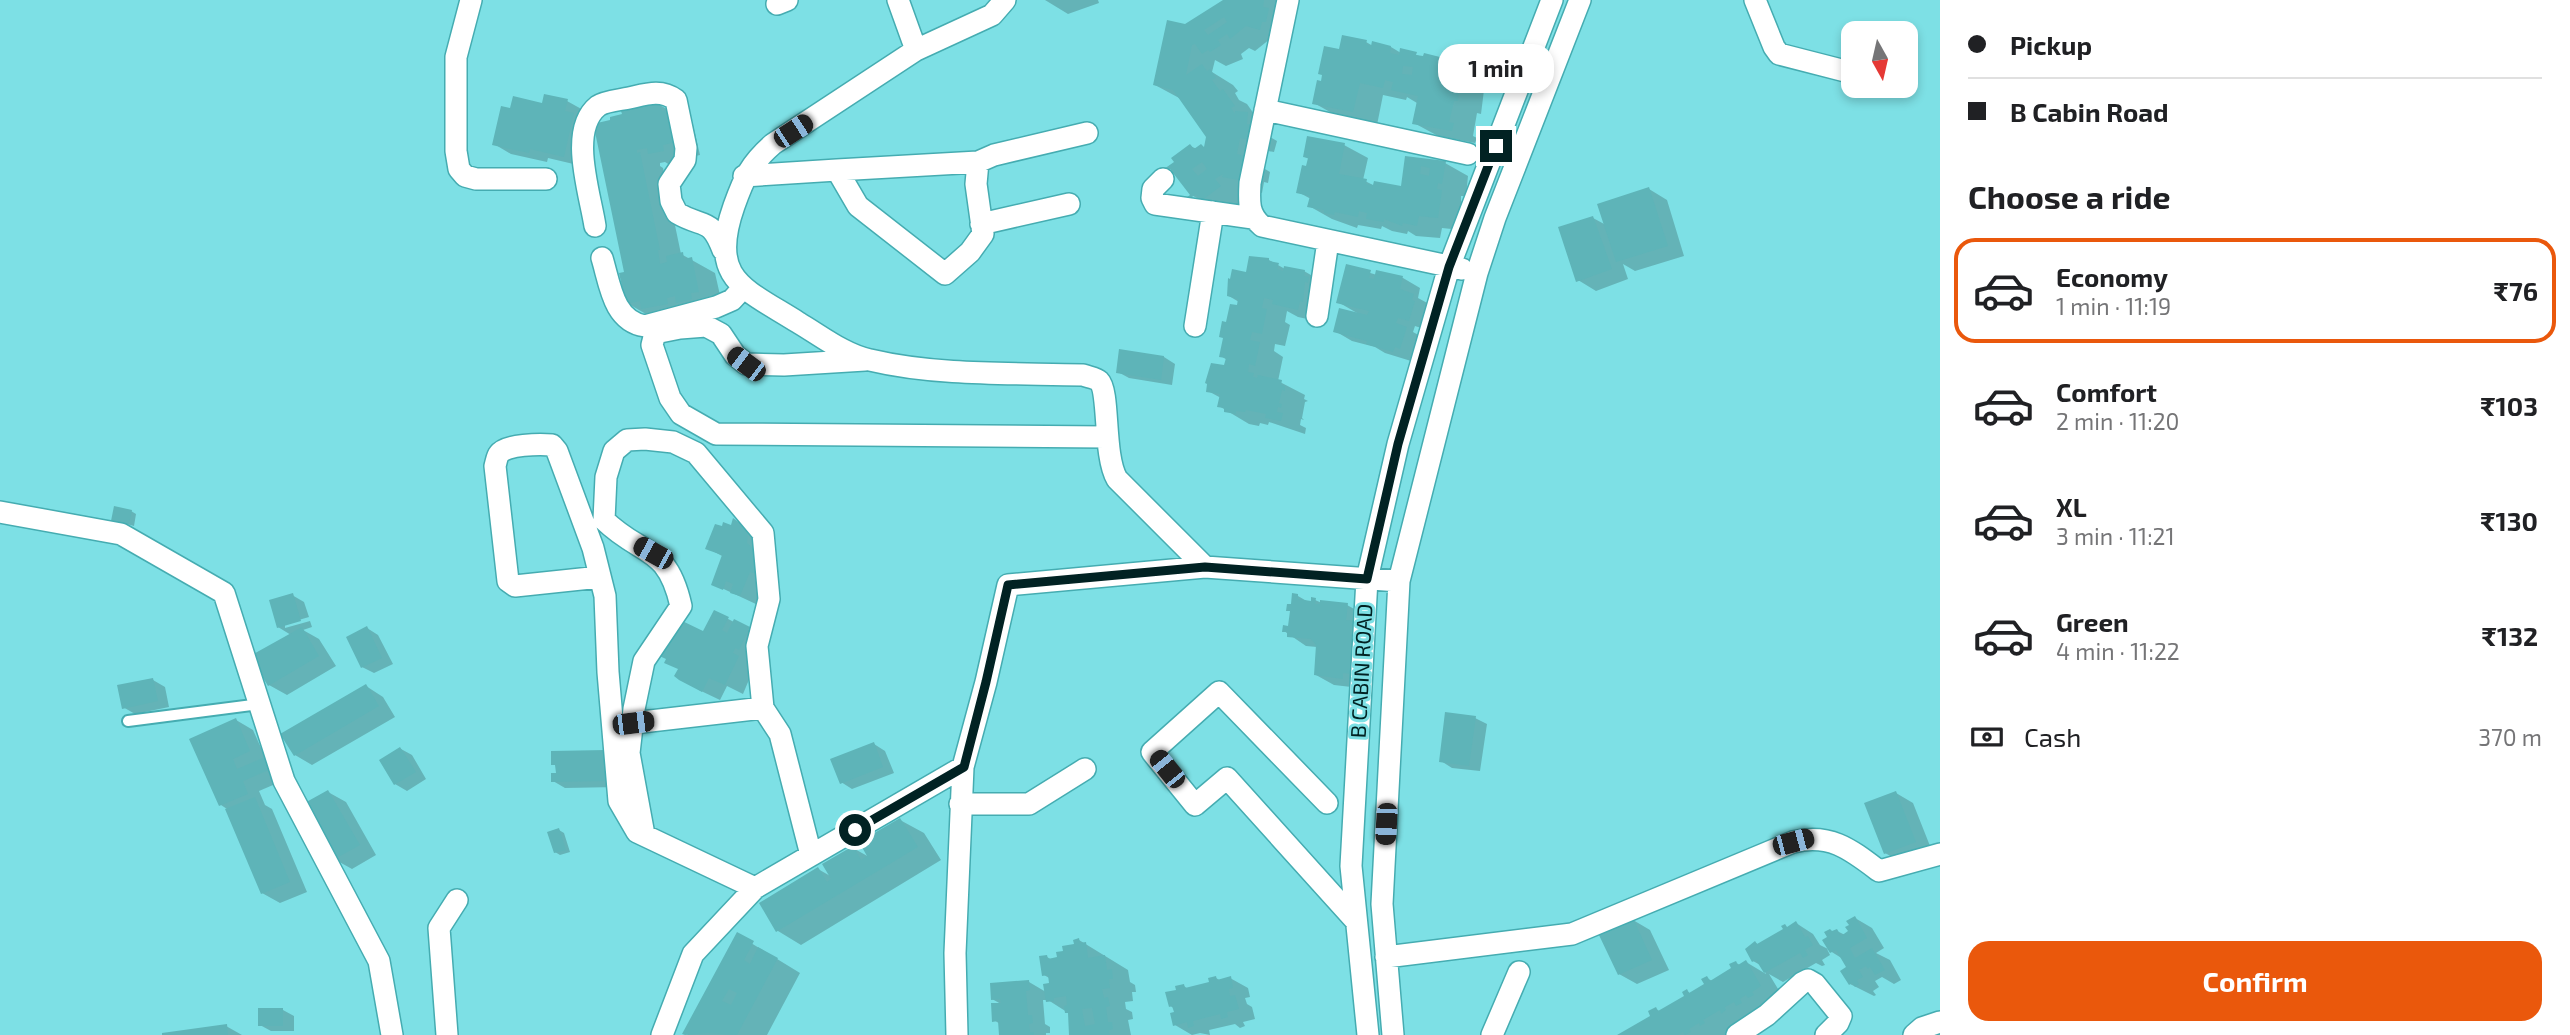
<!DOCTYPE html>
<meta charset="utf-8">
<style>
body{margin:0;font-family:"Exo 2",sans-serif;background:#f6f6f6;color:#202124;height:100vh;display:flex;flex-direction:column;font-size:26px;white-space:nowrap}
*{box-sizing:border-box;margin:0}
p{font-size:23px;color:#757577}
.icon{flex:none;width:38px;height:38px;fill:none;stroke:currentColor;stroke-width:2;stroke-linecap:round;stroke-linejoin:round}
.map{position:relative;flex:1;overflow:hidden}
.drawer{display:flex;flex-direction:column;background:#fff;width:630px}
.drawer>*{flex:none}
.top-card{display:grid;align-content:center;height:154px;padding:0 28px;background:#fff}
.needle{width:46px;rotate:172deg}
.fabs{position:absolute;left:1841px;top:21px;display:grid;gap:14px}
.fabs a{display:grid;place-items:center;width:77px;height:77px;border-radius:14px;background:#fff;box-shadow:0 4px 10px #0003;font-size:35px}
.end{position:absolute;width:32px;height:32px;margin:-16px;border:9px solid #012223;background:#fff;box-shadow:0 0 0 4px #fff}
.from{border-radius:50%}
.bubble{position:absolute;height:49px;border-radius:21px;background:#fff;box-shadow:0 4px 10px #0003;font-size:23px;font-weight:700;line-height:49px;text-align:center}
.car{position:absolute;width:21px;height:42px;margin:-21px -10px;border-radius:9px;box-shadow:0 0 5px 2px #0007;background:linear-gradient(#222 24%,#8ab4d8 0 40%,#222 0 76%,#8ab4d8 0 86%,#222 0)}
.top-card b{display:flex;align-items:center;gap:24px;height:66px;font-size:26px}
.top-card b+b{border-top:2px solid #e0e0e0}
.top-card i{width:18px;height:18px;background:#202124}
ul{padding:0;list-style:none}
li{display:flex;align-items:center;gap:21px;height:105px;margin:0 14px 10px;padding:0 14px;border:4px solid transparent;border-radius:21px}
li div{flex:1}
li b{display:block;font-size:26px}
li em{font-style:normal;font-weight:700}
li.selected{border-color:#ea580c}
li>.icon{width:63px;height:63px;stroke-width:1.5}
h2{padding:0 28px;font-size:32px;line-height:84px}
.pay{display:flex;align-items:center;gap:18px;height:77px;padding:0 28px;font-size:26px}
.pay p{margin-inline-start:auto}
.action{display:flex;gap:14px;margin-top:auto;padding:14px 28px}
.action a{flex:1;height:80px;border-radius:21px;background:#ea580c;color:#fff;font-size:28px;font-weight:700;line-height:80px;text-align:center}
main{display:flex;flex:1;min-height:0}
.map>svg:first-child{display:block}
</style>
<main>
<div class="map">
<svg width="1940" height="1035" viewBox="0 0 1940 1035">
<rect width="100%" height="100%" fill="#7de0e5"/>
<path fill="#0003" d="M1045,0H1098L1099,3L1068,14Z
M1226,0H1296L1270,39L1255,51L1249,48L1241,54L1243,59L1226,66L1215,60L1212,72L1233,85L1238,91L1235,93L1239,100L1247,104L1270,137L1277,141L1274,152L1263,150L1260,166L1270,172L1268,183L1264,182L1262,193L1245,188L1238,193L1243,200L1226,213L1193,196L1190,146L1197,149L1205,148L1208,137L1181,99L1155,85L1185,26Z
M1366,42L1373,46L1391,47L1401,53L1402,50L1425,58L1452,61L1475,75L1473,83L1484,90L1481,114L1477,113L1473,136L1477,138L1475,143L1438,136L1414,123L1417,103L1407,97L1406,100L1383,95L1377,125L1337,116L1314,103L1340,51Z
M567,101L585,111L582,166L548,158L547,162L511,154L494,144L512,110Z
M660,105L693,125L700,155L686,158L673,167L665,162L660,163V166L663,168L681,254L715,273L722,304L651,317L627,303L626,273L596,128Z
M1344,145L1368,158L1363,180L1375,186L1403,188L1407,158L1445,163L1468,176L1466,196H1461V201L1464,205L1461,230L1442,228L1440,238L1416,236L1408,231L1407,234L1392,231L1382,226L1381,229L1358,225L1357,228L1332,219L1309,206L1311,199L1298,192L1309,159L1305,157Z
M1649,189L1667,200L1684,256L1635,271L1623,264L1628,279L1596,291L1578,280L1593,218L1606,225Z
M1269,260L1285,269L1304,271L1328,285L1327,290L1331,293V295L1328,294L1321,322L1298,317L1287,311L1285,322L1290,325L1285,346L1275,344L1274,351L1283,357L1278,381L1305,395L1304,399L1308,401L1305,402L1302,418L1304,420L1301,419L1300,425L1306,428L1305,434L1269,422L1268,425L1260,423L1259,426L1249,424L1219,406L1221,398L1208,391L1226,368L1227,360L1221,356L1227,324L1239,302L1229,296L1247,274Z
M1347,266L1377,275V272L1403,278L1420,288L1418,298L1431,305L1427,330L1415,326L1413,332L1424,338L1411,361L1385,353L1375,347L1352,341L1335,331L1357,313L1338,302Z
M1121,351L1164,357L1175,364L1172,385L1129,378L1118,372Z
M131,511L136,514L134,526L112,520Z
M716,526L751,531L764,555L758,605L713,584L724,557L707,548Z
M292,595L304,602L309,617L285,624V628L310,621L312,627L303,630L319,639L336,666L287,695L269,685L291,635L278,627Z
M1298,596L1310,603L1315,600L1322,603L1347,605L1365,615L1364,627L1375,633L1374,641H1371L1360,688L1334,685L1316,675L1317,647L1306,646L1284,631L1290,628L1292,605Z
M715,612L766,639L743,694L727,686L720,700L699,690L704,634Z
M367,628L378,635L393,664L374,673L362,667Z
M153,680L165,687L169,707L135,714L123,707Z
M366,686L383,697L395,717L312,765L295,755Z
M1475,718L1487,724L1480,771L1452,768L1441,761Z
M236,720L253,730L266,759L287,779L259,791L265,805L272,809L307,892L280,903L262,893L227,809L221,805Z
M874,744L885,751L894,773L852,789L841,782Z
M401,749L412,755L426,779L407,791L395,784Z
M606,752L618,787L565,788L553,781L557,774V766L553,764Z
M328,792L346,802L376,855L352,869L334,859Z
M1896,793L1913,803L1932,851L1903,863L1885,853Z
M900,820L924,833L941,860L801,945L778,931L761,903L818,869L832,877L853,848L871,858Z
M559,830L564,833L570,852L560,855L555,852Z
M1855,918L1872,928L1884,948L1876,953L1890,960L1901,980L1894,984L1882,977L1875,981L1879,987L1873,991L1876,995L1874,996L1850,984L1848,968L1843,959L1827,949L1830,955L1822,960L1825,965L1822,966L1816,963L1783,982L1769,974L1784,999L1726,1035H1620L1653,1016L1656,1009L1661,1012L1686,997L1687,991L1691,994L1706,985L1707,978L1712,981L1734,969L1736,963L1740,965L1746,962L1766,974L1762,966L1753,961L1756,943L1759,945L1785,929V926L1788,928L1796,923L1813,934L1820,945L1830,950L1833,933L1837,931L1845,935L1850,932Z
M1633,920L1650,930L1669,970L1637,984L1619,974Z
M738,935L800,973L767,1035H688L685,1033Z
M1079,940L1128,970L1130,982L1135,985L1136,992H1132L1133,1001L1125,1002L1126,1009L1132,1012L1133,1019L1128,1020L1131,1035H1071L1070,1014L1048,1000H1043L1045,1024L1050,1027V1033H1046V1035H1000V1024L994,1020L1001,1004L992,999L1029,982L1046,992L1051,984V979L1044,975L1047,957L1052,960L1059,959L1076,946Z
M1216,978L1221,981L1230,978L1248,988L1250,997L1245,998L1247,1004L1252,1007L1255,1019L1243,1022L1245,1026L1240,1028L1235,1024L1209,1030L1210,1035L1200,1033L1192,1035L1175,1025L1176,1013L1174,1008L1170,1006L1178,991L1184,986L1188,989L1211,983Z
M283,1010L294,1016V1031H271L260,1025Z
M226,1026L242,1035H164Z"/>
<path fill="#5eb4b8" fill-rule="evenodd" d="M1223,0H1264L1263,7L1269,8L1266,22H1262L1260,30L1246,26L1230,39L1227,34L1218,40L1221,45L1210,52L1208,50L1202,54L1195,44L1192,45L1186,75L1202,64L1207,71L1210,69L1216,78L1212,80L1220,91L1223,89L1235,106L1231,108L1235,114V111L1248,112L1247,124L1254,125L1251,140L1240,138L1237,154L1248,157L1245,171L1241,170L1239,180L1222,177L1223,174L1215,179L1221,186L1201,201L1196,194L1188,200L1186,198L1190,195L1170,169L1166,171L1164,169L1174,162L1171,158L1190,144L1194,149L1201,144L1204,147L1206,137L1173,90L1153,85L1167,20L1185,24ZM1224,17L1227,22L1208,35L1204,30ZM1202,162L1207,169L1198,176L1192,169Z
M1342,35L1367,40L1366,44L1371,46L1372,41L1391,46L1390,53L1399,55L1400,48L1417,52L1416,55L1423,56L1424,53L1452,60L1449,72L1461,74L1458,101H1454L1449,122L1454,123L1452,131L1412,124L1418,96L1391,90L1393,82L1385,80L1383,88L1360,83L1353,112L1312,104L1317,80L1321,81L1322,75L1318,74L1324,46L1339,49ZM1403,66L1413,67L1412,75L1402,74Z
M544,94L568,99L565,111L574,113L564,157L530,149L529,153L492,145L501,106L510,108L513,96L542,103Z
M660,103L662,111L670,109L677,142L663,145L664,151L648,154L647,148L637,150V153L640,152L660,250H658L660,264L667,262L666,256L683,252L684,259L692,257L699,292L691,293L692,299L676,303L675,296L667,298L668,304L641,309L640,301L626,304L619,273L624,272L594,127L598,126L597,123L610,120V117L622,114L621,111Z
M1307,136L1345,143L1339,174L1367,179L1366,184L1373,185L1374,181L1401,186L1405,156L1446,161L1442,184L1438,183L1437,189L1442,190L1438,218L1419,216L1417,226L1403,223L1402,226L1384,219V222L1366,219L1367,213L1359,211L1358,217L1335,212L1334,215L1324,213V210L1307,207L1310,196L1296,193L1302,165L1306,166L1308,158L1303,157ZM1421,166L1430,168L1429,176L1420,174Z
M1649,187L1668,246L1616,262L1597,204Z
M1593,216L1612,269L1576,282L1558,227Z
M1249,256L1269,258V261L1279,263L1277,269L1283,271L1284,266L1305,270L1304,276L1309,277L1308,283L1305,282L1303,302L1300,301L1298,310L1272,304L1273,300L1264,298L1262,308L1267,309L1262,334L1252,332L1250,340L1260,342L1255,366L1249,364L1248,372L1254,373L1253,377L1257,378L1258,375L1282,380L1281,385L1285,386V391L1282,390L1279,403L1282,404L1281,408L1278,407L1277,412L1283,413L1281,421L1265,418L1266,414L1246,410L1245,412L1236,411V414L1224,412V408L1217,407L1220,394L1206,392L1207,384L1205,383L1211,363L1224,365L1226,358L1219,357L1223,338L1219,337L1222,321L1226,322L1230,304L1237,305L1238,299L1227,296L1228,278L1230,279L1232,269L1246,272Z
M1346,264L1371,270L1369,278L1374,279L1376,270L1403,276L1400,289L1414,294L1412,300L1415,301L1409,321L1398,318L1396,323L1407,327L1400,349L1395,347L1393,352L1366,344L1367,341L1333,332L1339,308L1367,315L1369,311L1336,303Z
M1119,349L1164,356L1161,380L1116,373Z
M114,506L132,510L129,524L111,521Z
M733,518L748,529L747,543L757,552L756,574L750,572L740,596L730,593L733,584L726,581L723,590L711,585L722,555L705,549L715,524L722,526L723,522L731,525Z
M293,593L301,621L277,628L269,600Z
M1292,593L1298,594V599L1311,601V597L1316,598L1315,604H1320V600L1348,603L1346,620L1358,621L1351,674L1343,673V679L1314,675L1316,645L1311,639L1287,637V632H1282L1283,625L1288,626L1290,611H1286L1287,604H1291Z
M714,610L729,617L722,630L727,633L734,619L750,627L739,650L735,648L733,653L739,656L725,685L709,678L702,692L679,680L674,676L678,669L664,663L666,659L655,654L674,617L703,631Z
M367,626L382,658L361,668L346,637Z
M302,627L319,656L268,686L250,656Z
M153,678L158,701L122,709L117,685Z
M366,684L379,706L294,756L280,734Z
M1445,712L1476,716L1469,766L1439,762Z
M236,718L250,751L233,759L237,769L265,757L271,769L243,781L248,794L219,806L189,739Z
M874,742L883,767L840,784L830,759Z
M400,747L416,772L394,785L379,760Z
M606,750V765H603L604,771H607V781L551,782V773H556L555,765H551V751Z
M328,790L360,845L333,860L301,805Z
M1896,791L1916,842L1884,854L1864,803Z
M255,797L290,882L261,894L225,809Z
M900,818L918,847L776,932L759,903L818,867L827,882L831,879L822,864L853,846L861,860L867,856L859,842Z
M559,828L566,850L554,853L547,832Z
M1855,916L1867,938L1850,948L1855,958L1872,948L1885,970L1875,975L1870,967L1868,969L1866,966L1859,970L1863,977L1857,980L1859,984L1855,987L1852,983L1849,985L1840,971L1846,967L1836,950L1830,953L1822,940L1827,937L1824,932L1830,929L1832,931L1837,929L1841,936L1848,931L1845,927L1849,925L1846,921Z
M1633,918L1652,960L1618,975L1598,933Z
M1796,921L1805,937L1808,936L1813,945L1805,950L1808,955L1803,958L1800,953L1764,973L1756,960L1752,962L1745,949L1755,941L1757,944L1783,929L1781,926L1785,924L1787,927Z
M737,932L754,941L744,960L750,964L758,947L778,958L737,1035L708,1033L685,1035L682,1034ZM729,989L737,993L731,1005L722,1001Z
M1079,938L1080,943L1086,942L1088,958L1105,955L1107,970L1112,969L1113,979H1109L1110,988L1102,989L1104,998L1108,997L1110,1006L1106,1007L1108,1022H1112L1113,1029L1109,1030L1110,1035H1069L1068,1013H1065L1064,1006L1067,1005L1066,996L1054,998V1001L1046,1002L1043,984L1049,983L1048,975L1042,976L1039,956L1047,955L1048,959L1057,957L1056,952L1063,951L1062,946L1074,944L1073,940ZM1092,1008L1095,1024L1085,1026L1082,1009Z
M1746,960L1761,986L1752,992L1754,995L1748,998L1746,995L1740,999L1742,1003L1736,1006L1734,1002L1725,1007L1726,1010L1721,1014L1720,1010L1703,1020L1705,1023L1700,1026L1699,1023L1689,1029L1691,1032L1685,1035L1683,1032L1678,1035H1617L1650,1016L1648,1011L1656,1007L1658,1011L1684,996L1682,992L1687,989L1689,993L1704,984L1701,979L1707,976L1710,981L1731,968L1729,964L1736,961L1738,965Z
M1216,976L1217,980L1231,976L1233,988L1229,989L1230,996L1235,995L1239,1009L1227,1012L1228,1017L1221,1019L1220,1014L1193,1021L1194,1026L1188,1028L1187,1022L1173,1026L1170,1013L1174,1012L1172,1006L1169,1007L1165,992L1176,990L1175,986L1184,984L1185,988L1209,982L1208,978Z
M1029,980L1030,990L1026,991L1028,1015H1032L1033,1023L1029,1024L1030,1032H1034V1035H999L998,1021L992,1022L991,1003H1001L1000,999L991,1000L990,983Z
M258,1008H283V1026H258Z
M227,1024L228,1035H162V1033Z"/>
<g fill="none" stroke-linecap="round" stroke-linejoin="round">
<defs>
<path id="service" d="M128,721L260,704"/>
<path id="minor" d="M471,0L456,57V151L459,169L465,176L476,179H546
M898,0L916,50
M1005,0L992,15L916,50L773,144C750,164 744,178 734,206C708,280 744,288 799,323C821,336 845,355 870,360C937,376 1014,373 1083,375C1088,377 1096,378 1099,381C1110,392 1103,455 1117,479L1205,567
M1288,0L1250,183C1249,202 1248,214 1262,226L1462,269
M1755,0L1774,47L1779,54L1853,73
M777,4L787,0
M1265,110L1468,154
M837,170L978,162
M744,176L837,170L858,206L945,274L970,252L983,234L976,184L978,162L994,155L1087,133
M1163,179L1153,189L1152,198L1155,204L1253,218
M981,224L1069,204
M595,226C590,193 568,130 598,106C605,101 620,100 629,98C647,94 661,89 676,100L686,148L685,160L669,184L671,201L677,213C704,229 710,216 723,250
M602,258C610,284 613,321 645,326L716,307L732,300L743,288
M1317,316L1328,241
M1195,326L1213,212
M865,360L784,365L746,364L735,355L721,334L706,326L680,328L655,333L652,345L670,398L681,414L716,434L1106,437
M0,512L121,534L224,593L284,781L379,961L392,1035
M600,577L515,586L508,581L495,466C496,463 497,456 499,454C505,444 541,444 552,445L557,451L593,548L605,596L608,672L619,801L637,832L755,888
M633,723L763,708
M1327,803L1219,692L1152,752L1195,805L1227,778L1355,920
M960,804H1029L1085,769
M644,835L629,753L634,709L644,661L681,606C667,544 642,557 604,520L606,477L614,451L627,440L645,439L673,442L696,453L763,533L769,599L757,646L763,708L780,734L811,855
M1386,957L1572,934L1793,842C1830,833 1850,849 1879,871L1940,854
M447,1035L439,928L457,900
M662,1035L693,954L755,888L963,767
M957,1035L955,953L963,767L986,682L1008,585L1205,567L1399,581
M1368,1035L1351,866L1367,579L1398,444L1449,267L1552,0
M1393,1035L1382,904L1399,581L1477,273L1495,218L1580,0
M1492,1035L1519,972
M1737,1035L1767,1015L1802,983L1808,980L1815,984L1841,1016L1838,1023L1826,1035
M1914,1035L1922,1028L1940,1022"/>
</defs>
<use href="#service" stroke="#45acb1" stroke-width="14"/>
<use href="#minor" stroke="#45acb1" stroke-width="24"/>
<use href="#service" stroke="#fff" stroke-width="10"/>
<use href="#minor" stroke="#fff" stroke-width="21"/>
</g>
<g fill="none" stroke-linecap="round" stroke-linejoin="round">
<path stroke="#012223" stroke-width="9" d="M855,830L964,767L986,682L1008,585L1205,567L1367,579L1398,444L1449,267L1496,146"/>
</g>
<g text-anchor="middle" stroke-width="6" stroke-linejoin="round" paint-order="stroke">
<g font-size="21" fill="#012223" stroke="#7de0e5">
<text transform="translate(1362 671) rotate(-87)" y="7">B CABIN ROAD</text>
</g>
</g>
</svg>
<div class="fabs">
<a><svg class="needle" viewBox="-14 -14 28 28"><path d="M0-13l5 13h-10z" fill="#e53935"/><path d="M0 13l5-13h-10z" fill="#757577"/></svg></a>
</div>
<i class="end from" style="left:855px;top:830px"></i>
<i class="end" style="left:1496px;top:146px"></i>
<div class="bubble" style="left:1438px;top:44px;width:116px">1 min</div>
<i class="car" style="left:793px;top:131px;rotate:57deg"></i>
<i class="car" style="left:746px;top:364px;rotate:307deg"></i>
<i class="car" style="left:653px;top:553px;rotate:299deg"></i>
<i class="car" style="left:633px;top:723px;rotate:83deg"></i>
<i class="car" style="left:1167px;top:769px;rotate:321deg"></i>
<i class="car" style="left:1386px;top:824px;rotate:183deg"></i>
<i class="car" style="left:1793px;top:842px;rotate:75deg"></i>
</div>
<section class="drawer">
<div class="top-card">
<b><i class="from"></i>Pickup</b>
<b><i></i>B Cabin Road</b>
</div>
<h2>Choose a ride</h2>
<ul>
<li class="selected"><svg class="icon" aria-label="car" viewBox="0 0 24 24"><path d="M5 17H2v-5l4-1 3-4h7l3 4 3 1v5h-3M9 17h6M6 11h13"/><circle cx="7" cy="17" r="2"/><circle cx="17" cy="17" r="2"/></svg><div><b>Economy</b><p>1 min · 11:19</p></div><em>₹76</em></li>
<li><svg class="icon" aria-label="car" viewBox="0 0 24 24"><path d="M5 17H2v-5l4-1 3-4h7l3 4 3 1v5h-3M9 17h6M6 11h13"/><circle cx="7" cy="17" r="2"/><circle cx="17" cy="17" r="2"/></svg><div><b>Comfort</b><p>2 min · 11:20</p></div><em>₹103</em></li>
<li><svg class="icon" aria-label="car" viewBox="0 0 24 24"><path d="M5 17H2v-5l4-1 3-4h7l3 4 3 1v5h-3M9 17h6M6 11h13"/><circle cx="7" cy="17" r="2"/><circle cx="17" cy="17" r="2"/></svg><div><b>XL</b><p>3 min · 11:21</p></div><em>₹130</em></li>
<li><svg class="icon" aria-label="car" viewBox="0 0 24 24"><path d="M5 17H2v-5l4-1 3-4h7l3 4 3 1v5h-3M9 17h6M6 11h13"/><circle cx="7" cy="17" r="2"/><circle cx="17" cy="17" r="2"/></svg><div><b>Green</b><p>4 min · 11:22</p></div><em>₹132</em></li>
</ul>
<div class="pay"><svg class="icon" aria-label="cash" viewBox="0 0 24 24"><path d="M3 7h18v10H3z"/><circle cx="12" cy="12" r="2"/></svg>Cash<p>370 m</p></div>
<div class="action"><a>Confirm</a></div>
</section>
</main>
